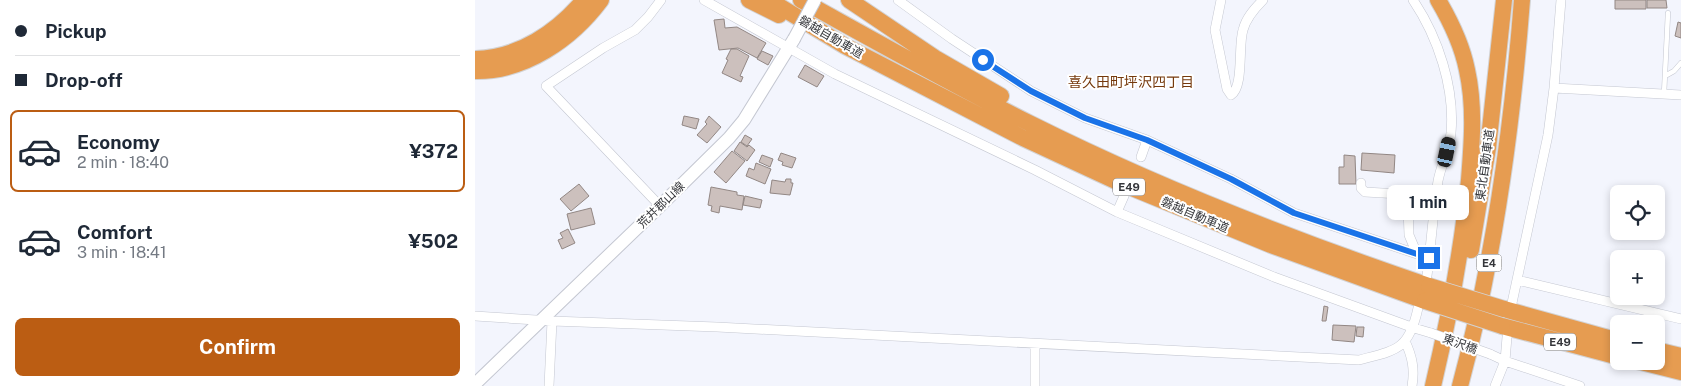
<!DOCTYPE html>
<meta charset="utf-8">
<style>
body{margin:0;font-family:"Public Sans","Noto Sans JP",sans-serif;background:#f2f2f3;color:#1f2937;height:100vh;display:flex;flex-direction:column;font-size:19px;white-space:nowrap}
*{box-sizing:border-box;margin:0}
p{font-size:16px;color:#747a83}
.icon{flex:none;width:28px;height:28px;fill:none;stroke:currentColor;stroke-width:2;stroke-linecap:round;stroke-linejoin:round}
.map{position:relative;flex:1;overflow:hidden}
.side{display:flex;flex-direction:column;background:#fff;width:475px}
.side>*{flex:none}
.banner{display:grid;align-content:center;height:110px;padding:0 15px;background:#fff}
.controls{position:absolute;left:1135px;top:185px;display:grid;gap:10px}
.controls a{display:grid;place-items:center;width:55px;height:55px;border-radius:8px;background:#fff;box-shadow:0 2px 8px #0003;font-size:25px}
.end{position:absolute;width:22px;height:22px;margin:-11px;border:6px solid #1a73e8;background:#fff;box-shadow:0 0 0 2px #fff}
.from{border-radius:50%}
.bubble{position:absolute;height:35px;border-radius:8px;background:#fff;box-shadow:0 2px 8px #0003;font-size:16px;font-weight:700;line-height:35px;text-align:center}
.car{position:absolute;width:15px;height:30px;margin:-15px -8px;border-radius:6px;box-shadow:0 0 4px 1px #0007;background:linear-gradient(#222 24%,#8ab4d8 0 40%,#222 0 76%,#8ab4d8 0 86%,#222 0)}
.banner b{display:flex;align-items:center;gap:18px;height:48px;font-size:19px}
.banner b+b{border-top:1px solid #e0e1e3}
.banner i{width:12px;height:12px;background:#1f2937}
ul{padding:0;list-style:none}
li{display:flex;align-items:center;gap:15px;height:82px;margin:0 10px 8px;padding:0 5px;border:2px solid transparent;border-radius:8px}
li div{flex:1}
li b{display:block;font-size:19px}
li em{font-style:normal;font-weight:700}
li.on{border-color:#bb5d13}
li>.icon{width:45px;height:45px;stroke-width:1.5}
.cta{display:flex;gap:10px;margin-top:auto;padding:10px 15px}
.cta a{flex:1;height:58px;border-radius:8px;background:#bb5d13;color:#fff;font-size:20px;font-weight:700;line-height:58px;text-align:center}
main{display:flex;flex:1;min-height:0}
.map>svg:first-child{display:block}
</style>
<main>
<section class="side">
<div class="banner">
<b><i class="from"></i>Pickup</b>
<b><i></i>Drop-off</b>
</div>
<ul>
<li class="on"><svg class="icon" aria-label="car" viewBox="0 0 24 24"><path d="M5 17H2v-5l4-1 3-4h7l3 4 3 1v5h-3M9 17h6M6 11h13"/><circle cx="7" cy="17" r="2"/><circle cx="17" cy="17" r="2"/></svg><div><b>Economy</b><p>2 min · 18:40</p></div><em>¥372</em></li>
<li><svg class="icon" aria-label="car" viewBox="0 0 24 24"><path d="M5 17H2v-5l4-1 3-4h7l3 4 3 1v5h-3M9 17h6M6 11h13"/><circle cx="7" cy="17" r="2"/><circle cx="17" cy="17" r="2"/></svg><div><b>Comfort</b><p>3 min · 18:41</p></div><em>¥502</em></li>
</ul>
<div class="cta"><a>Confirm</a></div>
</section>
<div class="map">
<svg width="1206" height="386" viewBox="0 0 1206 386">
<rect width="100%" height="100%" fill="#f3f5fd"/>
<path fill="#ccc0bd" stroke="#928784" d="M1140,0H1171V9H1140Z
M1172,0H1191L1192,8H1172Z
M249,19L250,28L262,27L291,43L282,58L263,48L244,50L239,20Z
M1203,22L1206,23V38L1200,36Z
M256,49H262L274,56L265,76L268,77L266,82L247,73L253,60L251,59Z
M287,51L298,56L293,65L282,59Z
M330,65L349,76L342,87L323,77Z
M209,116L224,119L221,129L207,125Z
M234,116L246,127L232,143L222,135L232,124L230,122Z
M270,135L277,139L272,146L266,142Z
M265,142L272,147L274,145L280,150L272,161L259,151Z
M257,151L270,161L251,183L239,172Z
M306,153L321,158L317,168L307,165L308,162L303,160Z
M887,153L920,155L919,173L886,170Z
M287,155L298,159L295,167L284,162Z
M869,155L880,156L881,184H864V167H869Z
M281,163L296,169L290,184L271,176L274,168L279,170Z
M311,179H316V183H318L315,195L295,193L297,180L310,182Z
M104,184L114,196L96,211L85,199Z
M236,187L262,192V195L269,196L267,210L245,206L244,213L236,211L237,206L233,205Z
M270,196L287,200L285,208L268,205Z
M116,208L120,224L96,230L92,214Z
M93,229L100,243L87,249L83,240L88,238L85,233Z
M849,306L853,307L851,321H847Z
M858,325L881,326L879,342L857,340Z
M882,327H889L888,337L881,336Z"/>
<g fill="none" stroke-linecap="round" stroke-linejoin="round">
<defs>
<path id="lane" d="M1190,76L1199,71L1206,63
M1189,94L1193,13"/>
<path id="street" d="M229,0L360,74L560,170L642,212L799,277L939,328L956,333
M423,0L477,39L556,91L610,118L672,140L756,179L819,213L954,258
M746,0L740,30L752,89L756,95C769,87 763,45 768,30C771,18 779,9 788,0
M938,0C963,37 980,88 976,133C974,150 966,165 963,181C958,213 956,245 952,276
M1079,88L1206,95
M666,157L672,140
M886,183V188L890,192L925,194L929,196L933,207L934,235L942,254
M185,206L71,86L128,48L160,30L173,17L186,0
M642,212L649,196
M1042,280L1206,319
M1037,303L1073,135L1079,88L1086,0
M0,316L77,321L242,327L884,360C922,350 934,350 943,308
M930,341C937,356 940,369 937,386
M1015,354L1030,361L1105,386
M74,386L77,321
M560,386V344
M1020,386L1030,361L1032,337"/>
<path id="secondary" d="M0,384L185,206L254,138L269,120L319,39"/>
<path id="highway" d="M274,0L304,15
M294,0L370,46L548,138L645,183L796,245L950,301
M326,0C402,42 478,85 556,124C684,188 818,240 954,286
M374,0L460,58L526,96
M0,59C44,58 82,32 109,0
M0,71C50,72 97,39 126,0
M996,250L1013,148L1029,0
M1029,309L1144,341
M1027,326L1144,357
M1181,350L1206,356
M1162,361L1206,372
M958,386C974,318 987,249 994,180C997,143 1000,106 992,70C987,45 976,22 963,0
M985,386C1019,260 1037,130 1047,0"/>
</defs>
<use href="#lane" stroke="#c4c7d1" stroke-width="5.5"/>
<use href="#street" stroke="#c4c7d1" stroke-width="10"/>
<use href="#secondary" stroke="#c4c7d1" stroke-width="14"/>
<use href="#highway" stroke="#d3d3d4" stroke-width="18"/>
<use href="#lane" stroke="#fff" stroke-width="4.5"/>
<use href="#street" stroke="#fff" stroke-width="9"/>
<use href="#secondary" stroke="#fff" stroke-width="12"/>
<use href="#highway" stroke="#e69c51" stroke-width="16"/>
<defs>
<path id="street-bridge" d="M956,333L1015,354"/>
<path id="secondary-bridge" d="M319,39L340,0"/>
<path id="highway-bridge" d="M954,286L1029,309
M950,301L1027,326"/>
</defs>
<use href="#street-bridge" stroke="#c4c7d1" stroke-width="10" stroke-linecap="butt"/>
<use href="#secondary-bridge" stroke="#c4c7d1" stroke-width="14" stroke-linecap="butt"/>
<use href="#highway-bridge" stroke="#d3d3d4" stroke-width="18" stroke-linecap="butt"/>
<use href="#street-bridge" stroke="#fff" stroke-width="9"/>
<use href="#secondary-bridge" stroke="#fff" stroke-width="12"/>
<use href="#highway-bridge" stroke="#e69c51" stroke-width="16"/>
</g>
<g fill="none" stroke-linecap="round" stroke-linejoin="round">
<path stroke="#1a73e8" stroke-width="6" d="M508,60L556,91L610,118L672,140L756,179L819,213L954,258"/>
</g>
<g text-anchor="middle" stroke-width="4" stroke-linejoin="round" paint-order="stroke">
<g fill="#fff" stroke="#727275" stroke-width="1">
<rect x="638" y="178.5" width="32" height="17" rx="4"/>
<rect x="1001.5" y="254.5" width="25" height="17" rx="4"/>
<rect x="1069" y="333.5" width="32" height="17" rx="4"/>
</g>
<g font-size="11" font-weight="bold" fill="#35363a">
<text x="654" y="191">E49</text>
<text x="1014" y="267">E4</text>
<text x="1085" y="346">E49</text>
</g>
<g font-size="12" fill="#35363a" stroke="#fff">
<text transform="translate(356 37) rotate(30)" y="4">磐越自動車道</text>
<text transform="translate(1010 165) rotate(-82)" y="4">東北自動車道</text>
<text transform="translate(186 205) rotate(-44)" y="4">荒井郡山線</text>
<text transform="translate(720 215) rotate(23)" y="4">磐越自動車道</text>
<text transform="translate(985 344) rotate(20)" y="4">東沢橋</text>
</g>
<g font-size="14" fill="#75390c" stroke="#fff">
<text x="656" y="87">喜久田町坪沢四丁目</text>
</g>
</g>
</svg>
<div class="controls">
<a><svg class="icon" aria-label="locate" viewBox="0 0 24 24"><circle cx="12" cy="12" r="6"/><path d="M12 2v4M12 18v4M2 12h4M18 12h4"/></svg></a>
<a>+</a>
<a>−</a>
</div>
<i class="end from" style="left:508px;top:60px"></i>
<i class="end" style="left:954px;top:258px"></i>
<div class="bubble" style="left:912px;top:185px;width:82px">1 min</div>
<i class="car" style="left:972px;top:152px;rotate:12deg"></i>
</div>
</main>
